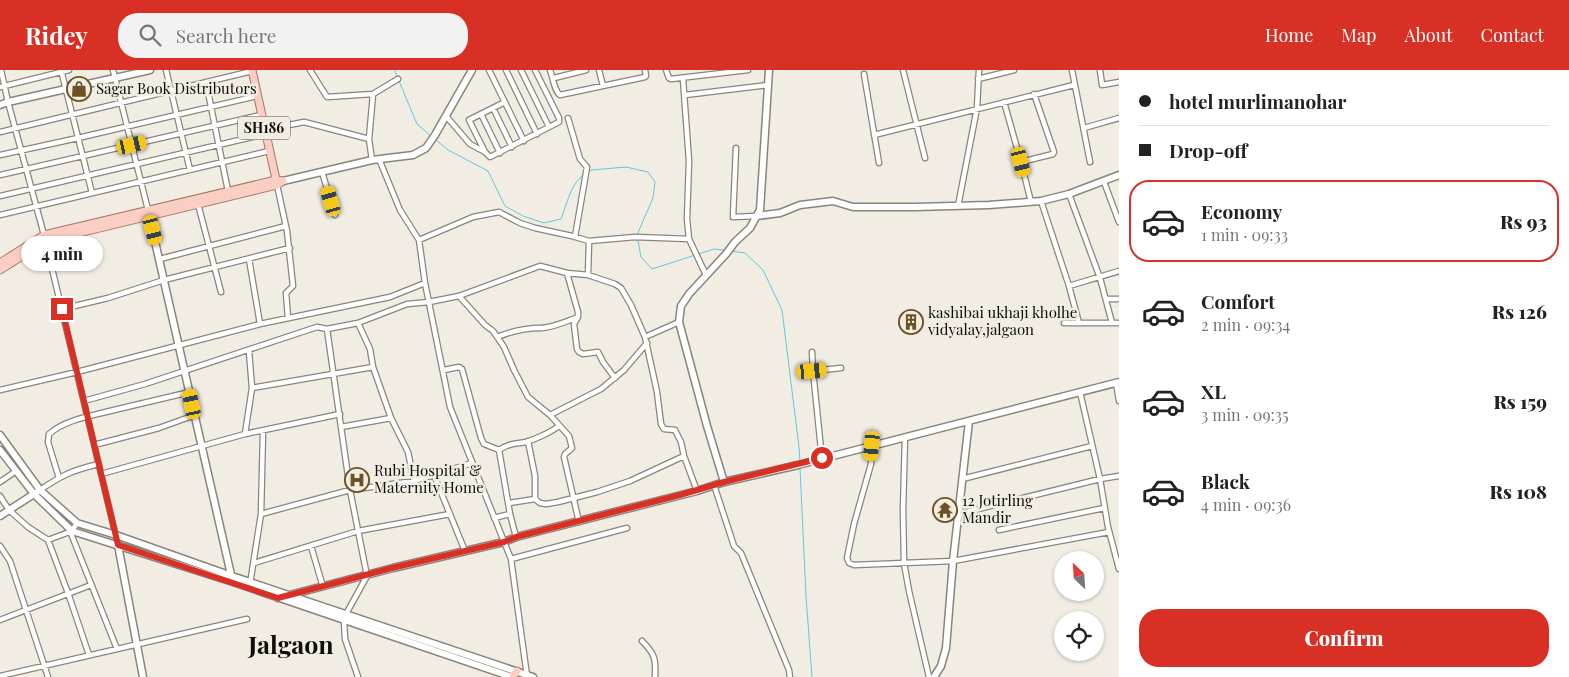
<!DOCTYPE html>
<meta charset="utf-8">
<style>
body{margin:0;font-family:"Playfair Display",serif;background:#f2f2f2;color:#222;height:100vh;display:flex;flex-direction:column;font-size:19px;white-space:nowrap}
*{box-sizing:border-box;margin:0}
p{font-size:16px;color:#767676}
.icon{flex:none;width:28px;height:28px;fill:none;stroke:currentColor;stroke-width:2;stroke-linecap:round;stroke-linejoin:round}
.map{position:relative;flex:1;overflow:hidden}
.details{display:flex;flex-direction:column;background:#fff;width:450px}
.details>*{flex:none}
.hud{display:grid;align-content:center;height:110px;padding:0 20px;background:#fff}
.needle{width:32px;rotate:335deg}
.tools{position:absolute;left:1054px;top:481px;display:grid;gap:10px}
.tools a{display:grid;place-items:center;width:50px;height:50px;border-radius:50%;background:#fff;box-shadow:0 1px 4px #0004;font-size:25px}
.end{position:absolute;width:22px;height:22px;margin:-11px;border:6px solid #d93025;background:#fff;box-shadow:0 0 0 2px #fff}
.from{border-radius:50%}
.bubble{position:absolute;height:35px;border-radius:18px;background:#fff;box-shadow:0 1px 4px #0004;font-size:16px;font-weight:800;line-height:35px;text-align:center}
.car{position:absolute;width:15px;height:30px;margin:-15px -8px;border-radius:6px;box-shadow:0 0 4px 1px #0007;background:linear-gradient(#f5c518 24%,#345 0 40%,#f5c518 0 76%,#345 0 86%,#f5c518 0)}
.hud b{display:flex;align-items:center;gap:18px;height:48px;font-size:19px}
.hud b+b{border-top:1px solid #e0e0e0}
.hud i{width:12px;height:12px;background:#222}
ul{padding:0;list-style:none}
li{display:flex;align-items:center;gap:15px;height:82px;margin:0 10px 8px;padding:0 10px;border:2px solid transparent;border-radius:20px}
li div{flex:1}
li b{display:block;font-size:19px}
li em{font-style:normal;font-weight:800}
li.current{border-color:#d93025}
li>.icon{width:45px;height:45px;stroke-width:1.5}
.cta{display:flex;gap:10px;margin-top:auto;padding:10px 20px}
.cta a{flex:1;height:58px;border-radius:20px;background:#d93025;color:#fff;font-size:20px;font-weight:800;line-height:58px;text-align:center}
header{display:flex;align-items:center;gap:30px;box-sizing:border-box;height:70px;padding:0 25px;background:#d93025;color:#fff}
header strong{font-size:24px}
nav{display:flex;gap:28px;margin-inline-start:auto;font-size:18px}
.search{width:350px;height:45px;background:#f2f2f2;display:flex;align-items:center;gap:12px;box-sizing:border-box;padding:0 18px;border-radius:20px;color:#767676;font-size:19px}
main{display:flex;flex:1;min-height:0}
.map>svg:first-child{display:block}
</style>
<header>
<strong>Ridey</strong>
<div class="search"><svg class="icon" aria-label="search" viewBox="0 0 24 24"><circle cx="10" cy="10" r="6"/><path d="M15 15l6 6"/></svg>Search here</div>
<nav><a>Home</a><a>Map</a><a>About</a><a>Contact</a></nav>
</header>
<main>
<div class="map">
<svg width="1119" height="607" viewBox="0 0 1119 607">
<rect width="100%" height="100%" fill="#f2ede2"/>
<g fill="none" stroke-linecap="round" stroke-linejoin="round">
<path stroke="#5fc6e2" stroke-width="1" d="M395,0L397,8
M399,11L417,54L432,67
M435,69L448,80L488,101L505,136L523,146L544,153L561,149C567,134 571,112 585,104
M588,102L592,100L626,97L648,102L655,112L653,128L637,165L641,187L652,199L714,179L724,180
M731,181L745,183L763,200L782,240L799,377L800,392
M800,398L806,526L812,607"/>
<defs>
<path id="street" d="M1,0L8,32L44,165L118,475
M61,0L92,123
M113,0L148,140
M166,0L190,100
M310,0L327,27L373,24L398,9
M489,0L524,71
M506,0L537,64
M521,0L549,57
M550,0C553,7 554,21 560,25L645,7L646,6L645,0
M599,0L603,16
M666,0L669,8L671,9L748,0
M903,0L925,88
M1072,0L1090,92
M1100,0L1102,15L1119,12
M864,4L879,93
M554,8L586,0
M683,9L689,91L687,149L689,169L706,205
M978,9L1014,0
M206,12L228,121
M0,17L69,0
M685,25L768,15
M505,32L469,50L485,82L490,87L559,52V48L535,0
M1004,32L1021,92
M493,38L512,77
M481,44L500,83
M446,46L470,74L485,82
M568,48L580,89L587,97L575,167
M1084,58L1119,48
M264,60L304,52L369,69
M0,62L252,1
M874,65L1074,15
M736,78L733,147L757,146
M0,85L78,68L257,26
M379,89L400,140L419,170L425,213L450,337L511,489L527,606
M372,90L369,69L373,24
M322,102L335,145
M0,105L261,45
M1104,112L1119,152
M277,115L287,161L293,216L286,223L288,248
M1069,124L1100,208L1112,253
M0,126L265,64
M1041,131L1069,216L1079,253
M1031,132L1021,92L1053,84L1054,82L1034,24
M198,134L221,222
M958,136L977,38L979,0
M0,145L269,81
M419,170L473,147L499,142L520,153L535,158L572,166L589,171L588,205
M589,171L635,167L689,169
M160,189L286,156
M249,189L260,254
M567,203L578,242V247L574,254L577,279L579,282L583,284L598,282L603,292L615,308
M1069,216L1119,201
M459,226L485,255L493,261L504,277L514,300L528,327L550,345L569,366L572,378L565,384L564,387L579,452
M1106,229H1119
M62,239L108,228L164,210L290,178
M358,253L370,279L373,297L391,348L408,382L414,411
M1064,253H1119
M327,259L350,420L367,506L346,544
M497,267C512,261 525,258 541,258C551,258 567,251 576,248
M645,267L679,252
M812,282L813,301L822,389
M444,300L459,297L462,299L481,368L484,374L499,380L510,444L516,467
M813,301L841,298
M1116,313L1119,331
M252,318L373,297
M0,320L77,302L260,254L390,227L425,213
M1080,322L1100,409L1108,457L1119,499
M84,331L145,314L317,257L327,259L358,253L407,234L429,232L459,226L540,196L567,203L588,205L615,214L621,218L631,235L645,267L657,322L661,354L664,359L675,360L681,372L684,386L697,421
M550,345L601,319L624,300L647,273
M341,357L391,348
M245,364L252,318L249,281
M905,367L903,440L904,493L909,521L929,607
M528,371L535,406V429
M94,375L159,358L195,345
M872,376L871,394L854,454L847,488L849,493L854,495L953,491L1109,462
M499,380C510,373 514,374 526,372C536,369 551,362 559,356
M101,404L245,364L340,344
M434,405L465,481
M59,408L48,372L49,364C66,349 92,346 114,340C139,334 164,328 190,322
M962,409L1092,376
M0,412L16,401
M714,415L734,476L741,483L789,600L790,607
M40,420C62,405 73,400 99,394
M0,426L9,440L28,457L48,470L68,523L89,585
M509,433L535,429L540,433L546,434L558,432L597,422L630,411L684,386
M261,444L263,361
M958,444L1100,409L1119,406
M494,448L510,444
M999,460L1104,438
M70,461L117,579
M48,470L72,461L77,453
M0,476L10,491L48,607
M311,476L323,517
M511,489L627,458
M254,493L358,461L450,444
M250,514L261,444L350,420L414,411L472,393
M0,550L91,515
M344,551L345,569L358,607
M642,571C655,584 656,589 655,607
M0,606L247,549"/>
<path id="secondary" d="M0,35L8,32L150,0
M283,111L372,90L413,85L426,78L435,65L472,0
M148,141L232,509
M757,146L780,143L800,135L833,131L853,137H915L989,135L1041,131L1069,124L1119,105
M0,365L40,420L77,453L116,465L232,506L533,607
M0,380L34,424L72,461L233,512L512,607
M724,412L707,356L679,252L681,236L689,224L726,184L735,172L750,158L760,140L769,0
M0,446L37,422
M118,475L143,607
M278,528L393,498L504,472L516,467L697,421L724,412L798,395L1119,312
M934,607L941,596L946,578L953,491L969,351"/>
<path id="primary" d="M252,0L277,114
M0,193L44,165L276,110L283,111
M0,200L46,171L277,115L283,111
M513,607L517,601"/>
</defs>
<use href="#street" stroke="#8a857b" stroke-width="7"/>
<use href="#secondary" stroke="#8a857b" stroke-width="9"/>
<use href="#primary" stroke="#a7766a" stroke-width="9"/>
<use href="#street" stroke="#fff" stroke-width="4.5"/>
<use href="#secondary" stroke="#fff" stroke-width="6"/>
<use href="#primary" stroke="#fbcec4" stroke-width="7"/>
</g>
<g fill="none" stroke-linecap="round" stroke-linejoin="round">
<path stroke="#d93025" stroke-width="6" d="M62,239L118,475L278,528L392,498L504,472L516,467L680,425L724,412L822,388"/>
</g>
<defs>
<symbol id="shop-ring" viewBox="-11 -11 22 22"><circle r="9.5" fill="#f2ede2" stroke="#6c5224" stroke-width="1.5"/><path d="M-5-2.5h2.3a2.7 3.5 0 0 1 5.4 0H5L5.5 6h-11ZM-1.5-2.5h3a1.5 2.3 0 0 0-3 0Z" fill="#6c5224"/></symbol>
<symbol id="building-ring" viewBox="-11 -11 22 22"><circle r="9.5" fill="#f2ede2" stroke="#6c5224" stroke-width="1.5"/><path d="M-4-6H4V6H1V3H-1V6H-4ZM-2.5-4.3h1.7v1.8h-1.7ZM.8-4.3h1.7v1.8H.8ZM-2.5-1h1.7V.8h-1.7ZM.8-1h1.7V.8H.8Z" fill="#6c5224"/></symbol>
<symbol id="hospital-ring" viewBox="-11 -11 22 22"><circle r="9.5" fill="#f2ede2" stroke="#6c5224" stroke-width="1.5"/><path d="M-5-5h3v3.5h4V-5h3V5h-3V1.5h-4V5h-3Z" fill="#6c5224"/></symbol>
<symbol id="temple-ring" viewBox="-11 -11 22 22"><circle r="9.5" fill="#f2ede2" stroke="#6c5224" stroke-width="1.5"/><path d="M0-6L5-2H3V0L6.5 2.5H4V6H1.5V3h-3V6H-4V2.5H-6.5L-3 0V-2H-5Z" fill="#6c5224"/></symbol>
</defs>
<g fill-rule="evenodd">
<use href="#shop-ring" x="65" y="5" width="28" height="28"/>
<use href="#building-ring" x="897" y="238" width="28" height="28"/>
<use href="#hospital-ring" x="343" y="396" width="28" height="28"/>
<use href="#temple-ring" x="931" y="426" width="28" height="28"/>
</g>
<g text-anchor="middle" stroke-width="5" stroke-linejoin="round" paint-order="stroke">
<rect fill="#f2ede2" stroke="#54514b" stroke-width="1" x="238" y="46.5" width="52" height="23" rx="4"/>
<g font-size="14" font-weight="bold" fill="#100e0a">
<text x="264" y="63">SH186</text>
</g>
<g font-size="15" fill="#100e0a" stroke="#f2ede2" text-anchor="start">
<text x="96" y="24">Sagar Book Distributors</text>
<text x="928" y="248">kashibai ukhaji kholhe<tspan x="928" dy="17">vidyalay,jalgaon</tspan></text>
<text x="374" y="406">Rubi Hospital &amp;<tspan x="374" dy="17">Maternity Home</tspan></text>
<text x="962" y="436">12 Jotirling<tspan x="962" dy="17">Mandir</tspan></text>
</g>
<g font-size="25" font-weight="bold" fill="#100e0a" stroke="#f2ede2">
<text x="291" y="584">Jalgaon</text>
</g>
</g>
</svg>
<div class="tools">
<a><svg class="needle" viewBox="-14 -14 28 28"><path d="M0-13l5 13h-10z" fill="#e53935"/><path d="M0 13l5-13h-10z" fill="#767676"/></svg></a>
<a><svg class="icon" aria-label="locate" viewBox="0 0 24 24"><circle cx="12" cy="12" r="6"/><path d="M12 2v4M12 18v4M2 12h4M18 12h4"/></svg></a>
</div>
<i class="end from" style="left:822px;top:388px"></i>
<i class="end" style="left:62px;top:239px"></i>
<div class="bubble" style="left:21px;top:166px;width:82px">4 min</div>
<i class="car" style="left:132px;top:75px;rotate:77deg"></i>
<i class="car" style="left:1021px;top:92px;rotate:166deg"></i>
<i class="car" style="left:331px;top:131px;rotate:344deg"></i>
<i class="car" style="left:153px;top:160px;rotate:166deg"></i>
<i class="car" style="left:812px;top:301px;rotate:85deg"></i>
<i class="car" style="left:192px;top:334px;rotate:348deg"></i>
<i class="car" style="left:872px;top:376px;rotate:185deg"></i>
</div>
<section class="details">
<div class="hud">
<b><i class="from"></i>hotel murlimanohar</b>
<b><i></i>Drop-off</b>
</div>
<ul>
<li class="current"><svg class="icon" aria-label="car" viewBox="0 0 24 24"><path d="M5 17H2v-5l4-1 3-4h7l3 4 3 1v5h-3M9 17h6M6 11h13"/><circle cx="7" cy="17" r="2"/><circle cx="17" cy="17" r="2"/></svg><div><b>Economy</b><p>1 min · 09:33</p></div><em>Rs 93</em></li>
<li><svg class="icon" aria-label="car" viewBox="0 0 24 24"><path d="M5 17H2v-5l4-1 3-4h7l3 4 3 1v5h-3M9 17h6M6 11h13"/><circle cx="7" cy="17" r="2"/><circle cx="17" cy="17" r="2"/></svg><div><b>Comfort</b><p>2 min · 09:34</p></div><em>Rs 126</em></li>
<li><svg class="icon" aria-label="car" viewBox="0 0 24 24"><path d="M5 17H2v-5l4-1 3-4h7l3 4 3 1v5h-3M9 17h6M6 11h13"/><circle cx="7" cy="17" r="2"/><circle cx="17" cy="17" r="2"/></svg><div><b>XL</b><p>3 min · 09:35</p></div><em>Rs 159</em></li>
<li><svg class="icon" aria-label="car" viewBox="0 0 24 24"><path d="M5 17H2v-5l4-1 3-4h7l3 4 3 1v5h-3M9 17h6M6 11h13"/><circle cx="7" cy="17" r="2"/><circle cx="17" cy="17" r="2"/></svg><div><b>Black</b><p>4 min · 09:36</p></div><em>Rs 108</em></li>
</ul>
<div class="cta"><a>Confirm</a></div>
</section>
</main>
